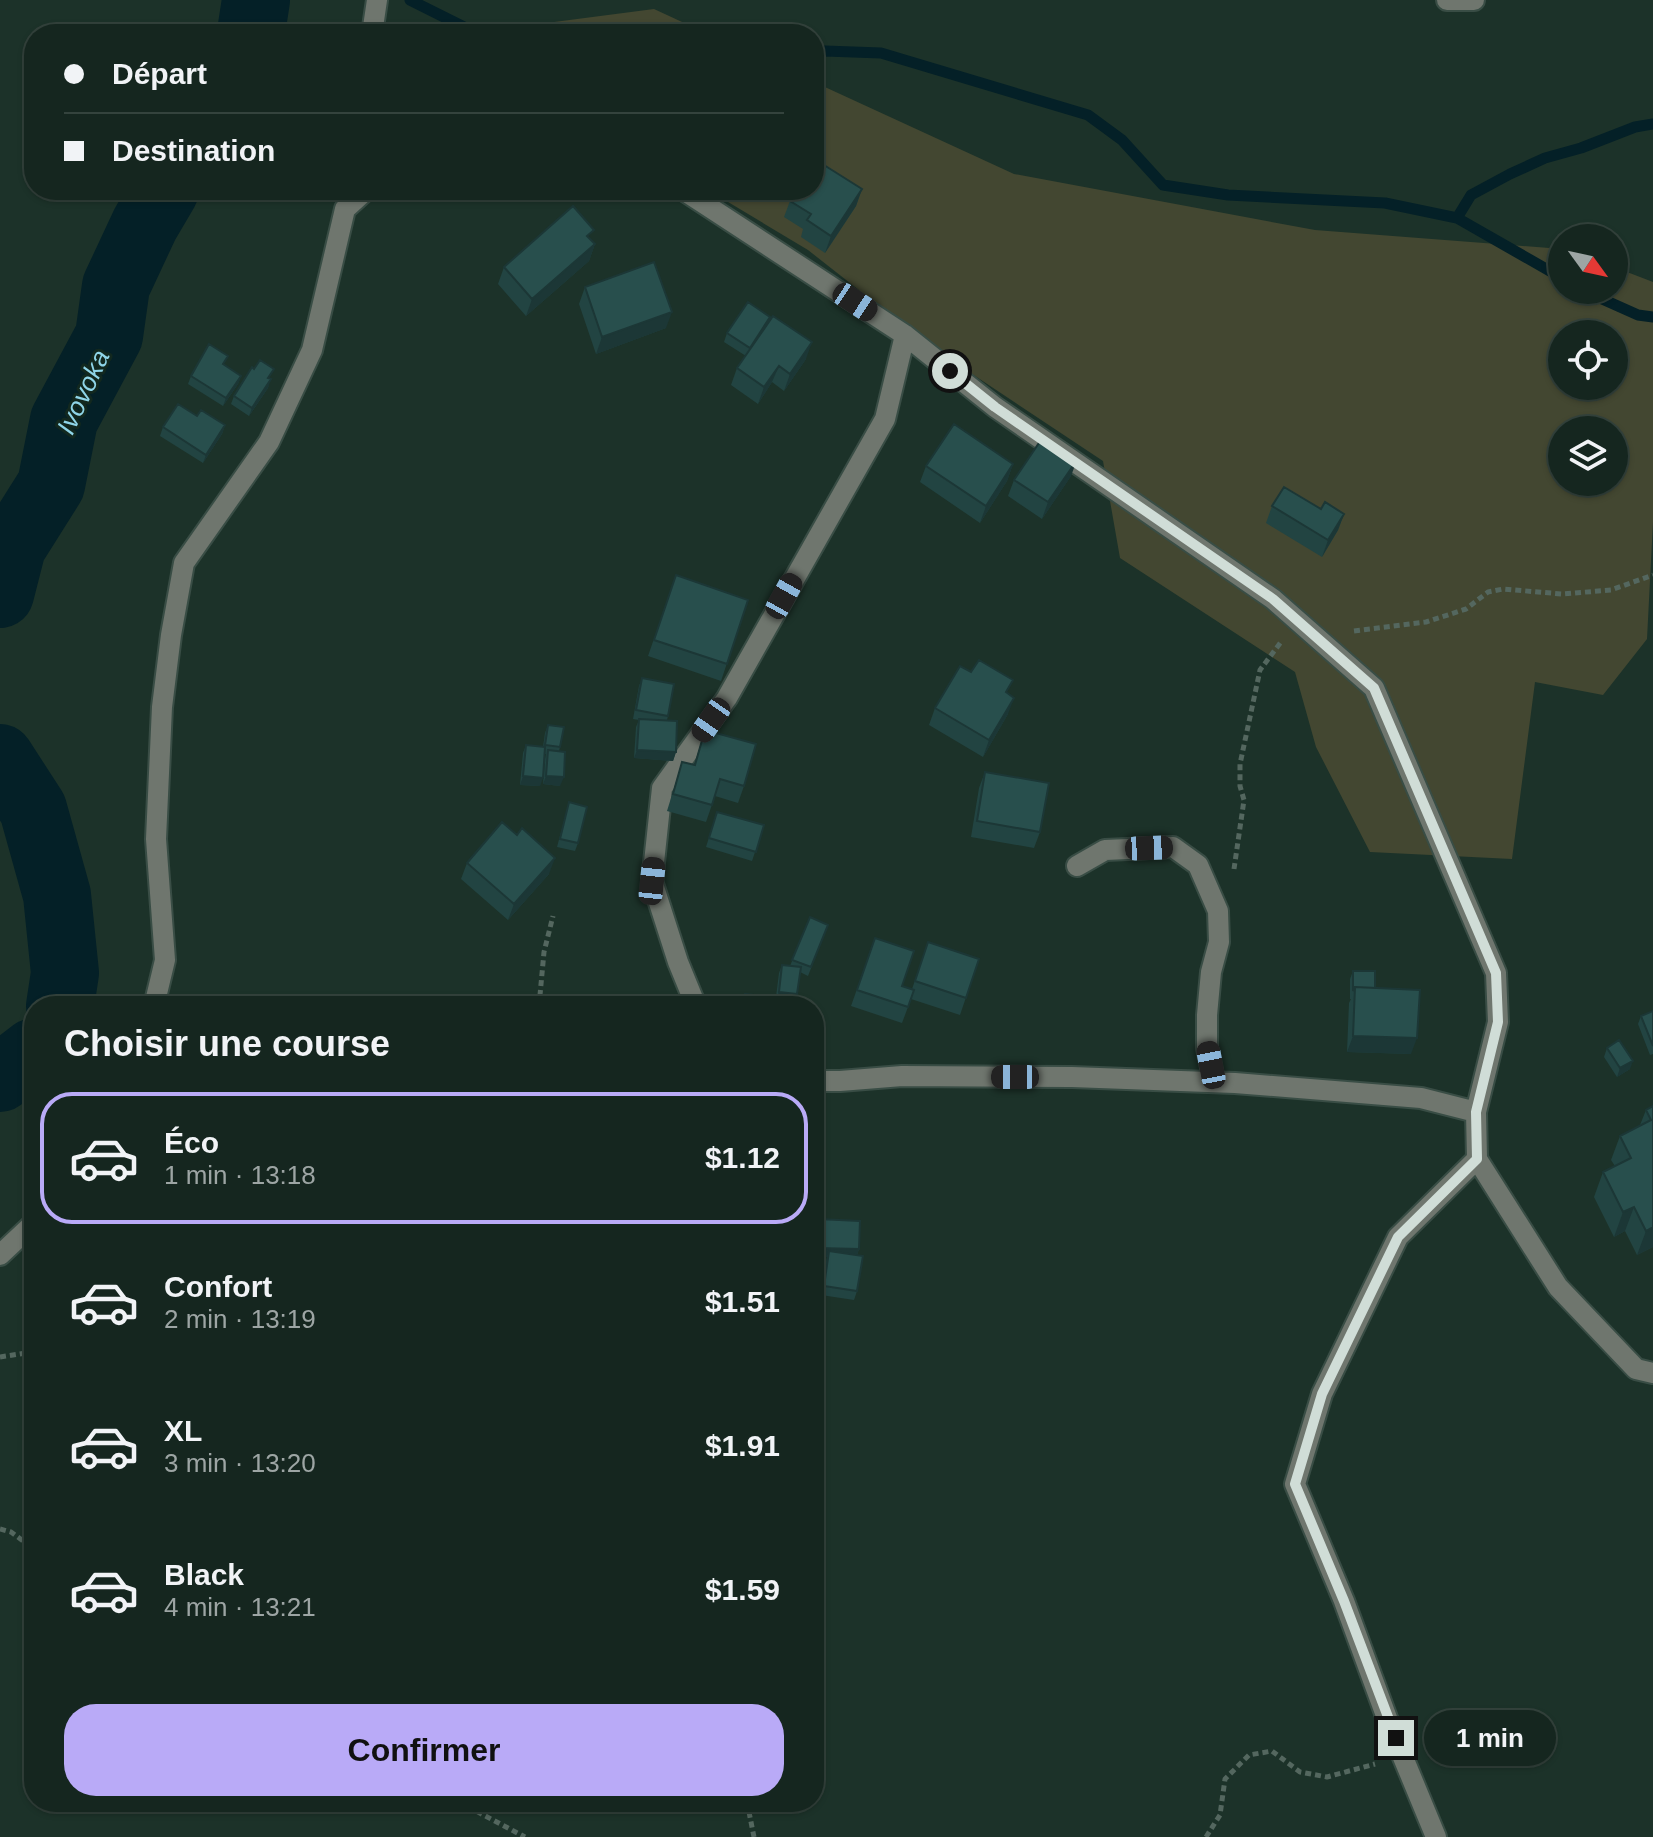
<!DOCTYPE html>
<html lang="fr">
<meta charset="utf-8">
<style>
body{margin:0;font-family:Helvetica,sans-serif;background:#1e2e28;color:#f1f3f6;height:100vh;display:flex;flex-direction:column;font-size:30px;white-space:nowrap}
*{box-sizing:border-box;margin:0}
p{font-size:26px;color:#9da5a4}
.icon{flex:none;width:44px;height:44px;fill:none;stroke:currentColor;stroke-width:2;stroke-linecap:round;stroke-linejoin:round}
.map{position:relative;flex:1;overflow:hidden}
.sheet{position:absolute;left:24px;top:996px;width:800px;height:816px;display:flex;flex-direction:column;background:#15261f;border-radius:32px;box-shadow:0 2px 6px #0004,0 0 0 2px #34433d}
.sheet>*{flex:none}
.top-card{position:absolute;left:24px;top:24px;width:800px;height:176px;border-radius:32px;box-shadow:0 2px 6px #0004,0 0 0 2px #34433d;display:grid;align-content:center;height:176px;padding:0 40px;background:#15261f}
.needle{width:52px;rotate:123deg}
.fabs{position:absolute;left:1548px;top:224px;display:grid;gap:16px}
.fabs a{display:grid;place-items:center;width:80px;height:80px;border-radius:50%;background:#15261f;box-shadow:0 2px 6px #0004,0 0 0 2px #34433d;font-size:40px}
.end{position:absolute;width:36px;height:36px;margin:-18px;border:10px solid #d0ddd7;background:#111;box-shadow:0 0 0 4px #111}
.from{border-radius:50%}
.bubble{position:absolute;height:56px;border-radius:28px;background:#15261f;box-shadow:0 2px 6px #0004,0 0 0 2px #34433d;font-size:26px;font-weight:700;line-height:56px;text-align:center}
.car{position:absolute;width:24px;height:48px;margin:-24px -12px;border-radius:10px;box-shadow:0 0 6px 2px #0007;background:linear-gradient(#222 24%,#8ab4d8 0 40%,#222 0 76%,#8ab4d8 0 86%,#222 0)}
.top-card b{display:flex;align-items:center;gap:28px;height:76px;font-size:30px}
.top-card b+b{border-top:2px solid #34433d}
.top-card i{width:20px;height:20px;background:#f1f3f6}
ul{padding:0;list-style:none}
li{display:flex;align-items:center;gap:24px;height:132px;margin:0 16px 12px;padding:0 24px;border:4px solid transparent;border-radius:32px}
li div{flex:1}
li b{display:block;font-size:30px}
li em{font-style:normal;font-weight:700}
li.active{border-color:#b9aaf7}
li>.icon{width:72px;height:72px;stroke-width:1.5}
h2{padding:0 40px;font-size:36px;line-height:96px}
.cta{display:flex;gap:16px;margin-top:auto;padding:16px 40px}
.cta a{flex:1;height:92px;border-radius:32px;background:#b9aaf7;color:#111;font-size:32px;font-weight:700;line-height:92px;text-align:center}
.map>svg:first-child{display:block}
</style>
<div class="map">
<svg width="1653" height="1837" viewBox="0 0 1653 1837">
<rect width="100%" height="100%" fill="#1c3229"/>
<path fill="#434731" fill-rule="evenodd" d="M654,9L708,34H463Z
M814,82L1014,174L1315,230L1562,249V290H1614V267L1653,282V522L1647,639L1603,695L1535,682L1512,859L1370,852L1316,747L1295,672L1120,558L1103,461L930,346L808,250L708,190H814ZM1562,334H1614V386H1562ZM1562,430H1614V482H1562Z"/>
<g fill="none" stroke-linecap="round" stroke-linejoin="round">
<path stroke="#042027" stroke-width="11" d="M410,0L478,34
M814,53L825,51L881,53L1088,115L1122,140L1163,185L1228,195L1385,203L1457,218L1562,278
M1457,218L1471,195L1510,174L1545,158L1581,148L1635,127L1653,124
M1582,290L1638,315L1653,317"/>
<path stroke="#042027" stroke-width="68" d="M255,34L252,26L256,0
M0,594L12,547L51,485L64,420L109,336L116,286L145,224L165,190
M0,758L33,809L57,895L65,973L60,1006
M0,1078L34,1052"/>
<defs>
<path id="minor" d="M1447,0H1474
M372,34L377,0
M683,190L905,335L995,407L1273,599L1374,688L1496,973L1498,1022L1476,1112L1477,1159L1558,1287L1636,1369L1653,1373
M1077,866L1105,850L1173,847L1198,865L1218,911L1219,942L1211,972L1207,1015V1048L1214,1082
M154,1006L165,960L156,839L162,707L171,635L184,563L269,442L312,350L345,209L366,190
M696,1006L678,962L652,881L662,788L727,698L885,419L905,335
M814,1081H840L902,1076L1072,1077L1235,1083L1421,1098L1476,1112
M0,1255L34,1223
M1436,1837L1388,1721L1344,1601L1295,1484L1322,1394L1398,1237L1477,1159"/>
</defs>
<use href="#minor" stroke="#394d45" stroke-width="24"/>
<path stroke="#54675f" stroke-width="5" stroke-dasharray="6 4" stroke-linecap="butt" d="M1354,631L1426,622L1466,609L1488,592L1503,589L1562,594L1611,590L1653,575
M1234,869L1244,800L1240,786V764L1260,670L1281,642
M539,1006L544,952L553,916
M0,1357L26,1353L34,1348
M0,1529L11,1532L34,1549
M459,1802L525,1837
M747,1802L754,1837
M1206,1837L1220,1815L1225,1779L1249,1755L1272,1751L1300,1772L1327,1777L1375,1764"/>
<use href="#minor" stroke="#6f766e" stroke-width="20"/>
</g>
<path fill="#224442" d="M862,189L856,206L825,253L801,237L803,229L784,217L790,201Z
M595,244L589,261L526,316L498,284L504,267Z
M585,287L666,328L596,354L579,304Z
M770,317L768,323L806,359L784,391L772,382L758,404L731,385L737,368L746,356L724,342L727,333Z
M225,365L241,376L238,384L223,406L188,384L191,376Z
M270,379L268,388L249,416L231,404L234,396Z
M197,416L225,425L222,434L203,463L160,436L163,427Z
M1013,464L1007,481L980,523L920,482L926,466Z
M1071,476L1042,519L1008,496L1014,480Z
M1272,506L1321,509L1344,514L1338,530L1322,557L1266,523Z
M676,575L748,600L721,681L648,656Z
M642,678L668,716L667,720L676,752L673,761L634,758L636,727L639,720L633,719L639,686Z
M1008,694V714L983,757L929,725L935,708Z
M548,725L560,747L559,751L560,786L543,784L545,759L546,754H545L540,786L520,785L523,753L526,745L543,747L545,733Z
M705,730L744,786L738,803L715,796L706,822L667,811L682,762L694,765Z
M985,772L1040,832L1034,848L971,837L979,788Z
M569,802L578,843L575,851L557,847Z
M717,812L764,825L752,861L706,847Z
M467,863L549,874L508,920L461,879Z
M810,917L828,925L808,976L800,972L795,999L797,1006H742L745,994L776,997L779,973L782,965L790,966Z
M875,938L902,986L912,989L928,942L979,959L960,1015L911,999L902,1023L851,1006Z
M1353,971L1375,988L1411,1054L1347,1052L1349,1003L1351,999H1350V979Z
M1653,1011V1054L1650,1055L1638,1024L1641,1016Z
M1607,1048L1630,1069L1617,1077L1604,1057Z
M1653,1106V1247L1637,1255L1625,1231L1614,1237L1594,1197L1603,1172L1615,1166L1611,1160L1620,1136L1640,1125L1646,1110Z
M818,1219L859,1249L857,1255V1291L854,1300L821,1295L827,1257L814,1256L815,1228Z"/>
<path fill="#1c3736" d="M862,189L856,206L825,253L831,236Z
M595,244L589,261L526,316L532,299Z
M672,312L666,328L596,354L602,337Z
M812,342L806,359L784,391L790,374Z
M779,366L772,382L758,404L764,387Z
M241,376L238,384L223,406L226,398Z
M271,379L268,388L249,416L252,408Z
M225,425L222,434L203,463L206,455Z
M1077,460L1071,476L1042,519L1048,502Z
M1013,464L1007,481L980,523L986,506Z
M1344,514L1338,530L1322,557L1328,540Z
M1014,698L1008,714L983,757L989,740Z
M637,750L676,752L673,761L634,758Z
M523,776L543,778L540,786L520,785Z
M546,776L564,777L560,786L543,784Z
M555,858L549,874L508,920L514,904Z
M779,992L797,994L794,1003L776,1000Z
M1353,1036L1417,1038L1411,1054L1347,1052Z
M1633,1061L1630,1069L1617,1077L1620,1068Z
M1634,1207L1625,1231L1614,1237L1623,1212Z
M1653,1227V1247L1637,1255L1646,1231Z
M817,1248L859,1249L856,1258L829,1251L827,1257L814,1256Z"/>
<path fill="#284f4d" stroke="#1c3736" stroke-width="2" d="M816,160L862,189L831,236L807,220L811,214L790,201L797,190H814V164Z
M573,206L594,230L587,236L595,244L532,299L504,267Z
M654,262L672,312L602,337L585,287Z
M748,302L770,317L750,348L727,333Z
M773,316L812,342L790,374L779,366L764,387L737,368Z
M209,344L228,356L223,364L241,376L226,398L191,376Z
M260,360L274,369L268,378L271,379L252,408L234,396L252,367L254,369Z
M178,404L197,416L201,410L225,425L206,455L163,427Z
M954,424L1013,464L986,506L926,466Z
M1043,437L1077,460L1048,502L1014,480Z
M1284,487L1321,509L1325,502L1344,514L1328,540L1272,506Z
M676,575L748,600L727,664L654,640Z
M979,660L1013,680L1006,692L1014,698L989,740L935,708L960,666L971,672Z
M642,678L674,684L668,716L636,710Z
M639,719L677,721L676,752L637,750Z
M548,725L564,727L560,747L545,745Z
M705,730L756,744L744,786L720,779L712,805L673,794L682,762L695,765Z
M526,745L545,747L543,778L523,776Z
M548,750L565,752L564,777L546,776Z
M985,772L1049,783L1040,832L977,821Z
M569,802L587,807L578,843L560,839Z
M717,812L764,825L756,852L709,838Z
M502,822L517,835L522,828L555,858L514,904L467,863Z
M810,917L828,925L811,967L792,960Z
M875,938L914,951L902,986L914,990L908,1007L857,990Z
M928,942L979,959L966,998L915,981Z
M782,965L801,967L797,994L779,992Z
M1353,971H1375V988L1355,987L1353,991Z
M1355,987L1420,990L1417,1038L1353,1036Z
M745,994L798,1000L797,1006H744Z
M1653,1011V1046L1641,1016Z
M1619,1040L1633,1061L1620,1068L1607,1048Z
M1653,1106V1227L1646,1231L1634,1207L1623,1212L1603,1172L1631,1158L1620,1136L1651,1120L1646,1110Z
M818,1219L860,1221L859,1249L817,1248Z
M829,1251L863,1256L857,1291L824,1286Z"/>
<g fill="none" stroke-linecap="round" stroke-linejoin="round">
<path stroke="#d0ddd7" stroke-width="10" d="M950,371L995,407L1273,599L1374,688L1496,973L1498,1022L1476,1112L1477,1159L1398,1237L1322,1394L1295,1484L1344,1601L1396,1738"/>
</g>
<g text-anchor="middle" stroke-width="6" stroke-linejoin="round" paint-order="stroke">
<g font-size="26" font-style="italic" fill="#8fd5e8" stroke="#12281f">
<text transform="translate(83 392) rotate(-65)" y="9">Ivovoka</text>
</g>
</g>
</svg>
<div class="fabs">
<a><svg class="needle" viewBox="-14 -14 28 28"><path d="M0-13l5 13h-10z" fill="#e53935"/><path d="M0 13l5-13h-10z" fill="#9da5a4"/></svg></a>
<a><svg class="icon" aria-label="locate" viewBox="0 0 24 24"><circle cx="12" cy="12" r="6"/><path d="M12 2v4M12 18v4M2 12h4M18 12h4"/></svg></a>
<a><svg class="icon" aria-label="layers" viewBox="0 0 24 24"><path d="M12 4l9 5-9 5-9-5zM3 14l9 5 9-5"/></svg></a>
</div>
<i class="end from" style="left:950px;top:371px"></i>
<i class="end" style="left:1396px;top:1738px"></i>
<div class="bubble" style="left:1424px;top:1710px;width:132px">1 min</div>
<i class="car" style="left:855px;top:302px;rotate:123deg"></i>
<i class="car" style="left:784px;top:596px;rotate:29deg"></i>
<i class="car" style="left:711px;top:720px;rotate:215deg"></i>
<i class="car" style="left:1149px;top:848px;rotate:88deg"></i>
<i class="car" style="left:652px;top:881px;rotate:6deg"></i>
<i class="car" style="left:1211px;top:1065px;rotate:349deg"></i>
<i class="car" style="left:1015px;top:1077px;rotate:270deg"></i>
<div class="top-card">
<b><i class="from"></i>Départ</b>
<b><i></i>Destination</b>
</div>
<section class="sheet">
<h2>Choisir une course</h2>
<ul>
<li class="active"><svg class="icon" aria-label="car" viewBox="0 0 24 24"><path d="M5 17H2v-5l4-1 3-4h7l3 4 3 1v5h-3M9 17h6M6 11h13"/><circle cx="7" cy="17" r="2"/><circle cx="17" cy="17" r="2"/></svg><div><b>Éco</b><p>1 min · 13:18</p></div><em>$1.12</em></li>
<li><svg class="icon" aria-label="car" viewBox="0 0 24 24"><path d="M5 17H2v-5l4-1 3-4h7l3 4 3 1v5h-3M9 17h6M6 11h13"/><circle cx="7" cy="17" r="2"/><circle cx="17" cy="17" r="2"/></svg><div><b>Confort</b><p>2 min · 13:19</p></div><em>$1.51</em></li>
<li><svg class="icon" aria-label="car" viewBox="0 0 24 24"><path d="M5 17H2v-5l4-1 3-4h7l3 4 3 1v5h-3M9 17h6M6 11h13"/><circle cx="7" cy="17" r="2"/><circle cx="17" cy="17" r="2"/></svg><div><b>XL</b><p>3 min · 13:20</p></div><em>$1.91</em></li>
<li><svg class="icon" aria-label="car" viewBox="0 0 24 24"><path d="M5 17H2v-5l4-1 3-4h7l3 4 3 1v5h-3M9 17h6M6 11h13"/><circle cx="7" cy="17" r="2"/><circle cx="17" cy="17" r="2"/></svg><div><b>Black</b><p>4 min · 13:21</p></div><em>$1.59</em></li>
</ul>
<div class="cta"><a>Confirmer</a></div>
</section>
</div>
